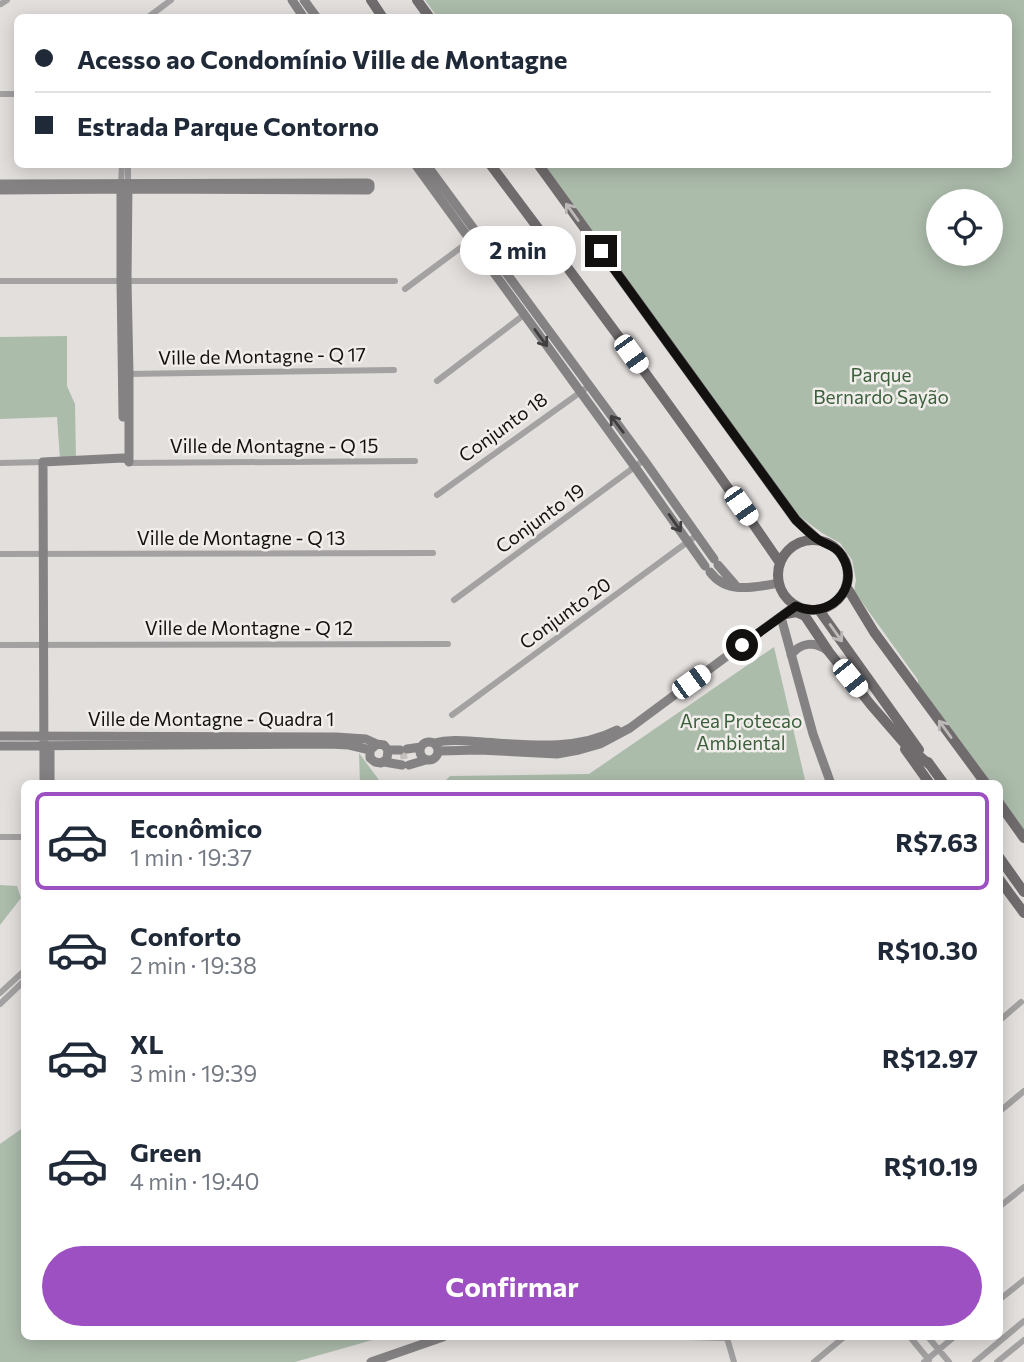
<!DOCTYPE html>
<html lang="pt">
<meta charset="utf-8">
<style>
body{margin:0;font-family:Commissioner,sans-serif;background:#f2f2f3;color:#1f2937;height:100vh;display:flex;flex-direction:column;font-size:26px;white-space:nowrap}
*{box-sizing:border-box;margin:0}
p{font-size:23px;color:#747a83}
.icon{flex:none;width:38px;height:38px;fill:none;stroke:currentColor;stroke-width:2;stroke-linecap:round;stroke-linejoin:round}
.map{position:relative;flex:1;overflow:hidden}
.drawer{position:absolute;left:21px;top:780px;width:982px;height:560px;display:flex;flex-direction:column;background:#fff;border-radius:10px;box-shadow:0 4px 18px #0003}
.drawer>*{flex:none}
.top-card{position:absolute;left:14px;top:14px;width:998px;height:154px;border-radius:10px;box-shadow:0 4px 18px #0003;display:grid;align-content:center;height:154px;padding:0 21px;background:#fff}
.fabs{position:absolute;left:926px;top:189px;display:grid;gap:14px}
.fabs a{display:grid;place-items:center;width:77px;height:77px;border-radius:50%;background:#fff;box-shadow:0 4px 18px #0003;font-size:35px}
.end{position:absolute;width:32px;height:32px;margin:-16px;border:9px solid #121110;background:#fff;box-shadow:0 0 0 4px #fff}
.from{border-radius:50%}
.bubble{position:absolute;height:49px;border-radius:24px;background:#fff;box-shadow:0 4px 18px #0003;font-size:23px;font-weight:700;line-height:49px;text-align:center}
.car{position:absolute;width:21px;height:42px;margin:-21px -10px;border-radius:9px;box-shadow:0 0 5px 2px #0007;background:linear-gradient(#fff 24%,#345 0 40%,#fff 0 76%,#345 0 86%,#fff 0)}
.top-card b{display:flex;align-items:center;gap:24px;height:66px;font-size:26px}
.top-card b+b{border-top:2px solid #e0e1e3}
.top-card i{width:18px;height:18px;background:#1f2937}
ul{padding:12px 0 0;list-style:none}
li{display:flex;align-items:center;gap:21px;height:98px;margin:0 14px 10px;padding:0 7px;border:4px solid transparent;border-radius:10px}
li div{flex:1}
li b{display:block;font-size:26px}
li em{font-style:normal;font-weight:700}
li.on{border-color:#9d50c1}
li>.icon{width:63px;height:63px;stroke-width:1.5}
.primary-button{display:flex;gap:14px;margin-top:auto;padding:14px 21px}
.primary-button a{flex:1;height:80px;border-radius:42px;background:#9d50c1;color:#fff;font-size:28px;font-weight:700;line-height:80px;text-align:center}
.map>svg:first-child{display:block}
</style>
<div class="map">
<svg width="1024" height="1362" viewBox="0 0 1024 1362">
<rect width="100%" height="100%" fill="#e3dfdd"/>
<path fill="#acbcab" fill-rule="evenodd" d="M425,0H1024V835L999,802V784H986L918,693V680L854,591L856,580L852,560L840,543L822,533L795,513L545,165L1008,164V18H438ZM938,201H990V254H938Z
M67,336V386L75,404L76,459H60L57,417L0,419V337Z
M774,647L806,784H442L450,776L589,774Z
M359,753L382,784H360Z
M0,885L17,886L21,898L0,925Z
M24,1127V1337H383L295,1362H0V1144Z"/>
<g fill="none" stroke-linecap="round" stroke-linejoin="round">
<path stroke="#c4c0be" stroke-width="9" stroke-dasharray="9 4.5" stroke-linecap="butt" d="M400,755L407,754"/>
<path stroke="#a3a1a1" stroke-width="6" d="M1,4L7,0
M147,18L171,0
M0,94H18
M121,184L122,164
M128,184V164
M0,281H395
M405,289L471,240
M127,374L394,370
M437,381L525,314
M0,463L43,462
M129,463L415,461
M437,495L589,386
M0,554L433,553
M454,600L644,460
M0,645L448,644
M452,715L697,535
M0,837H24
M0,993L24,971
M0,1004L24,981
M999,1021L1021,1002
M999,1112L1024,1091
M999,1207L1024,1187
M999,1300L1024,1280
M689,1337L727,1338
M910,1337L929,1360
M928,1337L949,1362
M727,1338L734,1362
M814,1362L844,1337
M924,1362L954,1337
M975,1362L1024,1321
M997,1362L1024,1340"/>
<path stroke="#858283" stroke-width="9" d="M292,0L304,18
M304,0L317,18
M415,164L635,467L705,566
M426,164L644,460L714,559
M0,184L368,183L370,184V188L368,190L128,189L0,190
M121,184V280L123,417
M128,184L127,280L129,374V462
M718,565L737,587
M710,572C727,595 755,587 779,583
M781,617L813,734L831,784
M791,655C801,642 815,641 828,651
M0,736L336,737L366,739L377,744
M420 751a9 9 0 1 1 18 0a9 9 0 1 1-18 0Z
M434,743C450,739 466,741 483,742C528,745 576,751 617,730
M0,746L329,744L349,745L370,750
M407,749L421,747
M388,750L387,759L381,763L375,762L370,758V750L377,744L384,745L388,750H400
M50,751V784
M439,751L479,750L557,754L579,750L600,744L630,728L796,605
M384,762L402,765
M409,765L426,760
M44,784L43,462L123,458L129,460
M371,1362L443,1337"/>
<path stroke="#706c6d" stroke-width="10" d="M371,0L383,18
M417,0L430,18
M490,164C589,296 688,428 780,563
M538,164L796,520L818,540
M778 575a35 35 0 1 1 70 0a35 35 0 1 1-70 0Z
M846,586L874,632L986,784
M819,610L919,750
M786,614L796,612L805,616L829,652L871,705L904,743L930,765
M905,749L930,784
M928,762L944,784
M999,803L1024,838
M999,857L1024,892
M999,879L1024,913"/>
</g>
<defs><path id="oneway-shaft" d="M-6 0H5M1.5-3L5.5 0L1.5 3" fill="none" stroke-width="1.6" stroke-linecap="round" stroke-linejoin="round" transform="scale(1.75)"/></defs>
<g stroke="#bdb9b8">
<use href="#oneway-shaft" transform="translate(572 212) rotate(-126)"/>
<use href="#oneway-shaft" transform="translate(836 633) rotate(55)"/>
<use href="#oneway-shaft" transform="translate(945 729) rotate(-126)"/>
</g>
<g stroke="#403e3e">
<use href="#oneway-shaft" transform="translate(541 338) rotate(54)"/>
<use href="#oneway-shaft" transform="translate(617 424) rotate(-127)"/>
<use href="#oneway-shaft" transform="translate(675 523) rotate(55)"/>
</g>
<g fill="none" stroke-linecap="round" stroke-linejoin="round">
<path stroke="#121110" stroke-width="9" d="M601,251L796,520C802,526 809,533 816,538C825,545 836,545 842,556C862,588 828,621 796,606L742,645"/>
</g>
<g text-anchor="middle" stroke-width="5" stroke-linejoin="round" paint-order="stroke">
<g font-size="19" fill="#121110" stroke="#f0edea">
<text transform="translate(262 356) rotate(-1)" y="7">Ville de Montagne - Q 17</text>
<text transform="translate(503 427) rotate(-36)" y="7">Conjunto 18</text>
<text x="274" y="453">Ville de Montagne - Q 15</text>
<text transform="translate(540 518) rotate(-36)" y="7">Conjunto 19</text>
<text x="241" y="545">Ville de Montagne - Q 13</text>
<text transform="translate(565 613) rotate(-36)" y="7">Conjunto 20</text>
<text x="249" y="635">Ville de Montagne - Q 12</text>
<text x="211" y="726">Ville de Montagne - Quadra 1</text>
</g>
<g font-size="19" fill="#3b5f3b" stroke="#f0edea">
<text x="881" y="382">Parque<tspan x="881" dy="22">Bernardo Sayão</tspan></text>
<text x="741" y="728">Area Protecao<tspan x="741" dy="22">Ambiental</tspan></text>
</g>
</g>
</svg>
<div class="fabs">
<a><svg class="icon" aria-label="locate" viewBox="0 0 24 24"><circle cx="12" cy="12" r="6"/><path d="M12 2v4M12 18v4M2 12h4M18 12h4"/></svg></a>
</div>
<i class="end from" style="left:742px;top:645px"></i>
<i class="end" style="left:601px;top:251px"></i>
<div class="bubble" style="left:460px;top:226px;width:116px">2 min</div>
<i class="car" style="left:631px;top:354px;rotate:144deg"></i>
<i class="car" style="left:741px;top:506px;rotate:145deg"></i>
<i class="car" style="left:850px;top:678px;rotate:141deg"></i>
<i class="car" style="left:691px;top:682px;rotate:54deg"></i>
<div class="top-card">
<b><i class="from"></i>Acesso ao Condomínio Ville de Montagne</b>
<b><i></i>Estrada Parque Contorno</b>
</div>
<section class="drawer">
<ul>
<li class="on"><svg class="icon" aria-label="car" viewBox="0 0 24 24"><path d="M5 17H2v-5l4-1 3-4h7l3 4 3 1v5h-3M9 17h6M6 11h13"/><circle cx="7" cy="17" r="2"/><circle cx="17" cy="17" r="2"/></svg><div><b>Econômico</b><p>1 min · 19:37</p></div><em>R$7.63</em></li>
<li><svg class="icon" aria-label="car" viewBox="0 0 24 24"><path d="M5 17H2v-5l4-1 3-4h7l3 4 3 1v5h-3M9 17h6M6 11h13"/><circle cx="7" cy="17" r="2"/><circle cx="17" cy="17" r="2"/></svg><div><b>Conforto</b><p>2 min · 19:38</p></div><em>R$10.30</em></li>
<li><svg class="icon" aria-label="car" viewBox="0 0 24 24"><path d="M5 17H2v-5l4-1 3-4h7l3 4 3 1v5h-3M9 17h6M6 11h13"/><circle cx="7" cy="17" r="2"/><circle cx="17" cy="17" r="2"/></svg><div><b>XL</b><p>3 min · 19:39</p></div><em>R$12.97</em></li>
<li><svg class="icon" aria-label="car" viewBox="0 0 24 24"><path d="M5 17H2v-5l4-1 3-4h7l3 4 3 1v5h-3M9 17h6M6 11h13"/><circle cx="7" cy="17" r="2"/><circle cx="17" cy="17" r="2"/></svg><div><b>Green</b><p>4 min · 19:40</p></div><em>R$10.19</em></li>
</ul>
<div class="primary-button"><a>Confirmar</a></div>
</section>
</div>
